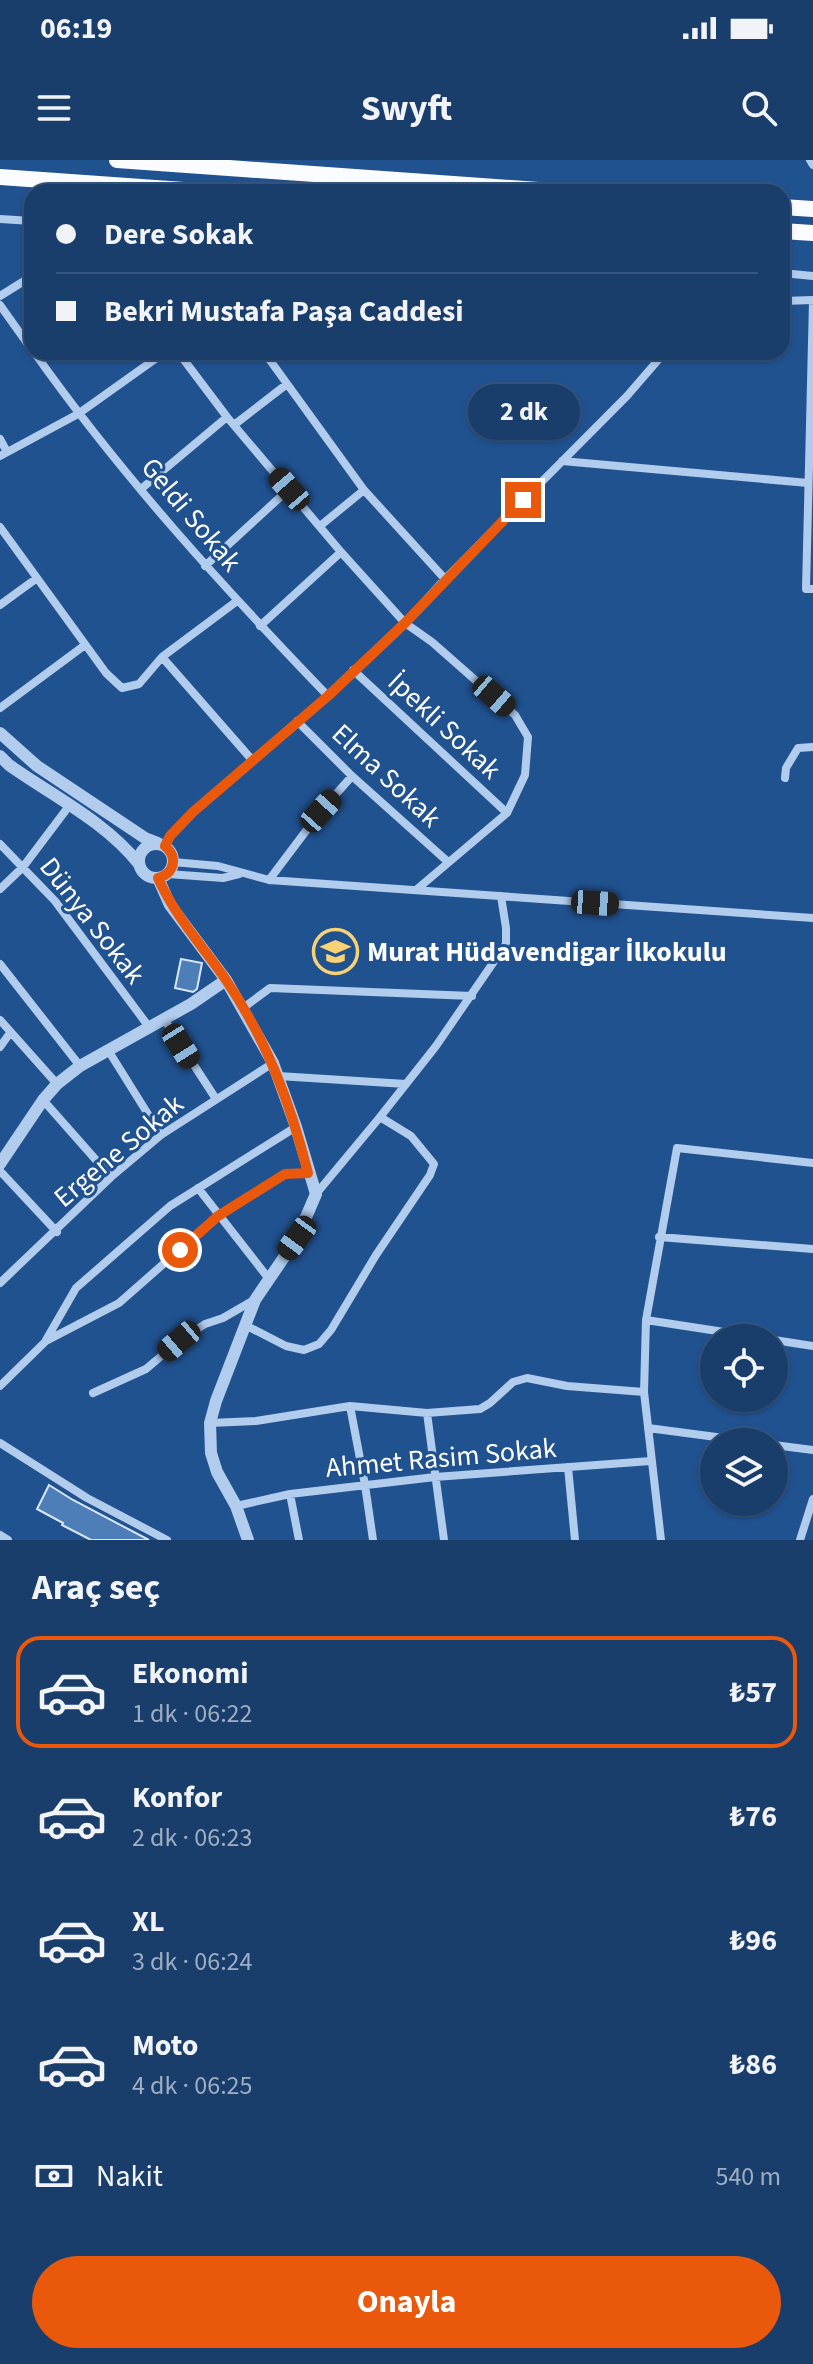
<!DOCTYPE html>
<html lang="tr">
<meta charset="utf-8">
<style>
body{margin:0;font-family:"Source Sans 3",sans-serif;background:#264974;color:#f1f3f6;height:100vh;display:flex;flex-direction:column;font-size:30px;white-space:nowrap}
*{box-sizing:border-box;margin:0}
p{font-size:26px;color:#9faec2}
.icon{flex:none;width:44px;height:44px;fill:none;stroke:currentColor;stroke-width:2;stroke-linecap:round;stroke-linejoin:round}
.map{position:relative;height:1380px;overflow:hidden}
.side{display:flex;flex-direction:column;background:#193e6c;flex:1}
.side>*{flex:none}
.top-card{position:absolute;left:24px;top:24px;width:766px;height:176px;border-radius:24px;box-shadow:0 2px 6px #0004,0 0 0 2px #37577f;display:grid;align-content:center;height:176px;padding:0 32px;background:#193e6c}
.buttons{position:absolute;left:700px;top:1164px;display:grid;gap:16px}
.buttons a{display:grid;place-items:center;width:88px;height:88px;border-radius:50%;background:#193e6c;box-shadow:0 2px 6px #0004,0 0 0 2px #37577f;font-size:40px}
.end{position:absolute;width:36px;height:36px;margin:-18px;border:10px solid #ea580c;background:#fff;box-shadow:0 0 0 4px #fff}
.from{border-radius:50%}
.bubble{position:absolute;height:56px;border-radius:28px;background:#193e6c;box-shadow:0 2px 6px #0004,0 0 0 2px #37577f;font-size:26px;font-weight:700;line-height:56px;text-align:center}
.car{position:absolute;width:24px;height:48px;margin:-24px -12px;border-radius:10px;box-shadow:0 0 6px 2px #0007;background:linear-gradient(#222 24%,#8ab4d8 0 40%,#222 0 76%,#8ab4d8 0 86%,#222 0)}
.top-card b{display:flex;align-items:center;gap:28px;height:76px;font-size:30px}
.top-card b+b{border-top:2px solid #37577f}
.top-card i{width:20px;height:20px;background:#f1f3f6}
ul{padding:0;list-style:none}
li{display:flex;align-items:center;gap:24px;height:112px;margin:0 16px 12px;padding:0 16px;border:4px solid transparent;border-radius:24px}
li div{flex:1}
li b{display:block;font-size:30px}
li em{font-style:normal;font-weight:700}
li.on{border-color:#ea580c}
li>.icon{width:72px;height:72px;stroke-width:1.5}
h2{padding:0 32px;font-size:36px;line-height:96px}
.pay{display:flex;align-items:center;gap:20px;height:88px;padding:0 32px;font-size:30px}
.pay p{margin-inline-start:auto}
.primary-button{display:flex;gap:16px;margin-top:auto;padding:16px 32px}
.primary-button a{flex:1;height:92px;border-radius:48px;background:#ea580c;color:#fff;font-size:32px;font-weight:700;line-height:92px;text-align:center}
.status{display:flex;justify-content:space-between;align-items:center;height:56px;padding:0 40px;background:#193e6c;direction:ltr}
.status svg{height:22px;fill:currentColor}
header{display:flex;justify-content:space-between;align-items:center;height:104px;padding:0 32px;background:#193e6c;font-size:36px;font-weight:700}
.map>svg:first-child{display:block}
</style>
<div class="status"><b>06:19</b><svg viewBox="0 0 49 12"><path d="M0 12V9h3v3zM5 12V6h3v6zM10 12V3h3v9zM15 12V0h3v12zM26 1h20v11H26zM47 4h2v5h-2z"/></svg></div>
<header><svg class="icon" aria-label="menu" viewBox="0 0 24 24"><path d="M4 6h16M4 12h16M4 18h16"/></svg>Swyft<svg class="icon" aria-label="search" viewBox="0 0 24 24"><circle cx="10" cy="10" r="6"/><path d="M15 15l6 6"/></svg></header>
<div class="map">
<svg width="813" height="1380" viewBox="0 0 813 1380">
<rect width="100%" height="100%" fill="#215290"/>
<path fill="#4e7eb8" stroke="#d7e6f9" stroke-width="2" d="M181,799L202,803L197,829L193,832L175,828Z
M49,1325L73,1340L149,1380H91L62,1365L63,1363L37,1349Z"/>
<g fill="none" stroke-linecap="round" stroke-linejoin="round">
<path stroke="#b1cced" stroke-width="8" d="M810,0L813,5
M0,59L32,61
M782,113L813,116
M0,136L32,116
M782,141L813,140
M813,141L806,429H813
M0,145L32,190
M34,192C121,315 223,427 328,536
M178,192L227,257L341,392L405,463L432,482L515,555L528,577L525,615L507,653L416,730
M264,192L364,330L445,419
M234,265L287,224
M0,279L7,292
M0,296L78,254L165,192
M562,301L808,323
M141,329L227,257
M320,366L364,330
M0,367L106,513L122,528L139,524L162,497L237,441
M205,406L289,329
M0,445L37,418
M260,466L341,392
M162,497L253,601
M353,510L507,653
M0,548L85,485
M297,561L352,616L447,701
M785,618L786,608L798,588L813,587
M0,684L55,741L149,867
M165,686L170,676L193,652L328,536L405,463L445,419L627,236L665,192
M173,702L218,706L269,720L813,758
M168,714L223,718L239,714
M269,720L321,651L352,616
M0,729L23,707L69,646
M0,804L80,906
M243,848L270,828L472,836
M164,859L216,939
M0,860L57,924
M0,887L10,873
M108,890L161,975
M278,916L406,924
M43,940L111,1017
M380,957L436,886L506,784V768L501,736
M0,1011L57,1072
M198,1028L269,1119
M659,1077L813,1089
M0,1123L111,1017L161,975L273,903
M646,1160L763,1178
M245,1165L286,1186L304,1190L319,1184L331,1170L376,1095L430,1015L434,1004L411,976L380,957L316,1034
M46,1180L76,1128L170,1046L296,967
M774,1180L813,1186
M0,1226L46,1181L119,1143L218,1056L285,1014L308,1013
M93,1233L146,1209L179,1181L205,1164L223,1158L254,1140
M350,1246L365,1325L373,1380
M427,1253L444,1380
M210,1263L256,1261L350,1246L427,1253L480,1249L490,1243L513,1222L527,1218L567,1226L644,1232
M648,1268L754,1282
M0,1283L87,1338L167,1380
M774,1285L813,1290
M568,1307L575,1380
M290,1334L299,1380
M236,1346L290,1334L435,1317L651,1301
M0,1375L8,1380
M661,1380L644,1232L646,1160L677,988L813,1003
M800,1380L813,1339"/>
<path stroke="#b1cced" stroke-width="12" d="M0,573L37,606L145,678L158,683
M0,596L9,605C53,636 106,662 139,704
M139 701a17 17 0 1 1 34 0a17 17 0 1 1-34 0Z
M158,718L170,745L226,820L273,903L296,967L316,1034L297,1078L255,1140L216,1241L210,1263L211,1293L217,1312L236,1346L248,1380
M0,1004L43,940L57,924L80,906L191,844L226,820"/>
<path stroke="#fbfcff" stroke-width="16" d="M117,0L566,32
M0,17L212,32
M782,47L813,49
M782,71L813,73"/>
</g>
<g fill="none" stroke-linecap="round" stroke-linejoin="round">
<path stroke="#ea580c" stroke-width="10" d="M180,1090L218,1056L285,1014L308,1013C290,942 267,881 226,820C202,785 176,758 158,718C175,713 178,697 165,686L170,676L193,652L328,536L405,463L523,340"/>
</g>
<defs>
<symbol id="school-ring" viewBox="-11 -11 22 22"><circle r="9.5" fill="#215290" stroke="#f9d273" stroke-width="1.5"/><path d="M0-5L7-2L0 1L-7-2ZM-4 1L0 2.5L4 1V4Q0 6-4 4Z" fill="#f9d273"/></symbol>
</defs>
<g fill-rule="evenodd">
<use href="#school-ring" x="310" y="766" width="51" height="51"/>
</g>
<g text-anchor="middle" stroke-width="6" stroke-linejoin="round" paint-order="stroke">
<g font-size="28" fill="#fff" stroke="#215290">
<text transform="translate(192 354) rotate(50)" y="10">Geldi Sokak</text>
<text transform="translate(445 565) rotate(43)" y="10">İpekli Sokak</text>
<text transform="translate(387 615) rotate(43)" y="10">Elma Sokak</text>
<text transform="translate(93 760) rotate(52)" y="10">Dünya Sokak</text>
<text transform="translate(118 990) rotate(-40)" y="10">Ergene Sokak</text>
<text transform="translate(441 1297) rotate(-5)" y="10">Ahmet Rasim Sokak</text>
</g>
<g font-size="28" font-weight="bold" fill="#fff" stroke="#215290" text-anchor="start">
<text x="367" y="801">Murat Hüdavendigar İlkokulu</text>
</g>
</g>
</svg>
<div class="buttons">
<a><svg class="icon" aria-label="locate" viewBox="0 0 24 24"><circle cx="12" cy="12" r="6"/><path d="M12 2v4M12 18v4M2 12h4M18 12h4"/></svg></a>
<a><svg class="icon" aria-label="layers" viewBox="0 0 24 24"><path d="M12 4l9 5-9 5-9-5zM3 14l9 5 9-5"/></svg></a>
</div>
<i class="end from" style="left:180px;top:1090px"></i>
<i class="end" style="left:523px;top:340px"></i>
<div class="bubble" style="left:468px;top:224px;width:112px">2 dk</div>
<i class="car" style="left:289px;top:329px;rotate:319deg"></i>
<i class="car" style="left:494px;top:536px;rotate:131deg"></i>
<i class="car" style="left:321px;top:651px;rotate:42deg"></i>
<i class="car" style="left:595px;top:743px;rotate:94deg"></i>
<i class="car" style="left:181px;top:886px;rotate:148deg"></i>
<i class="car" style="left:297px;top:1078px;rotate:216deg"></i>
<i class="car" style="left:179px;top:1181px;rotate:230deg"></i>
<div class="top-card">
<b><i class="from"></i>Dere Sokak</b>
<b><i></i>Bekri Mustafa Paşa Caddesi</b>
</div>
</div>
<section class="side">
<h2>Araç seç</h2>
<ul>
<li class="on"><svg class="icon" aria-label="car" viewBox="0 0 24 24"><path d="M5 17H2v-5l4-1 3-4h7l3 4 3 1v5h-3M9 17h6M6 11h13"/><circle cx="7" cy="17" r="2"/><circle cx="17" cy="17" r="2"/></svg><div><b>Ekonomi</b><p>1 dk · 06:22</p></div><em>₺57</em></li>
<li><svg class="icon" aria-label="car" viewBox="0 0 24 24"><path d="M5 17H2v-5l4-1 3-4h7l3 4 3 1v5h-3M9 17h6M6 11h13"/><circle cx="7" cy="17" r="2"/><circle cx="17" cy="17" r="2"/></svg><div><b>Konfor</b><p>2 dk · 06:23</p></div><em>₺76</em></li>
<li><svg class="icon" aria-label="car" viewBox="0 0 24 24"><path d="M5 17H2v-5l4-1 3-4h7l3 4 3 1v5h-3M9 17h6M6 11h13"/><circle cx="7" cy="17" r="2"/><circle cx="17" cy="17" r="2"/></svg><div><b>XL</b><p>3 dk · 06:24</p></div><em>₺96</em></li>
<li><svg class="icon" aria-label="car" viewBox="0 0 24 24"><path d="M5 17H2v-5l4-1 3-4h7l3 4 3 1v5h-3M9 17h6M6 11h13"/><circle cx="7" cy="17" r="2"/><circle cx="17" cy="17" r="2"/></svg><div><b>Moto</b><p>4 dk · 06:25</p></div><em>₺86</em></li>
</ul>
<div class="pay"><svg class="icon" aria-label="cash" viewBox="0 0 24 24"><path d="M3 7h18v10H3z"/><circle cx="12" cy="12" r="2"/></svg>Nakit<p>540 m</p></div>
<div class="primary-button"><a>Onayla</a></div>
</section>
